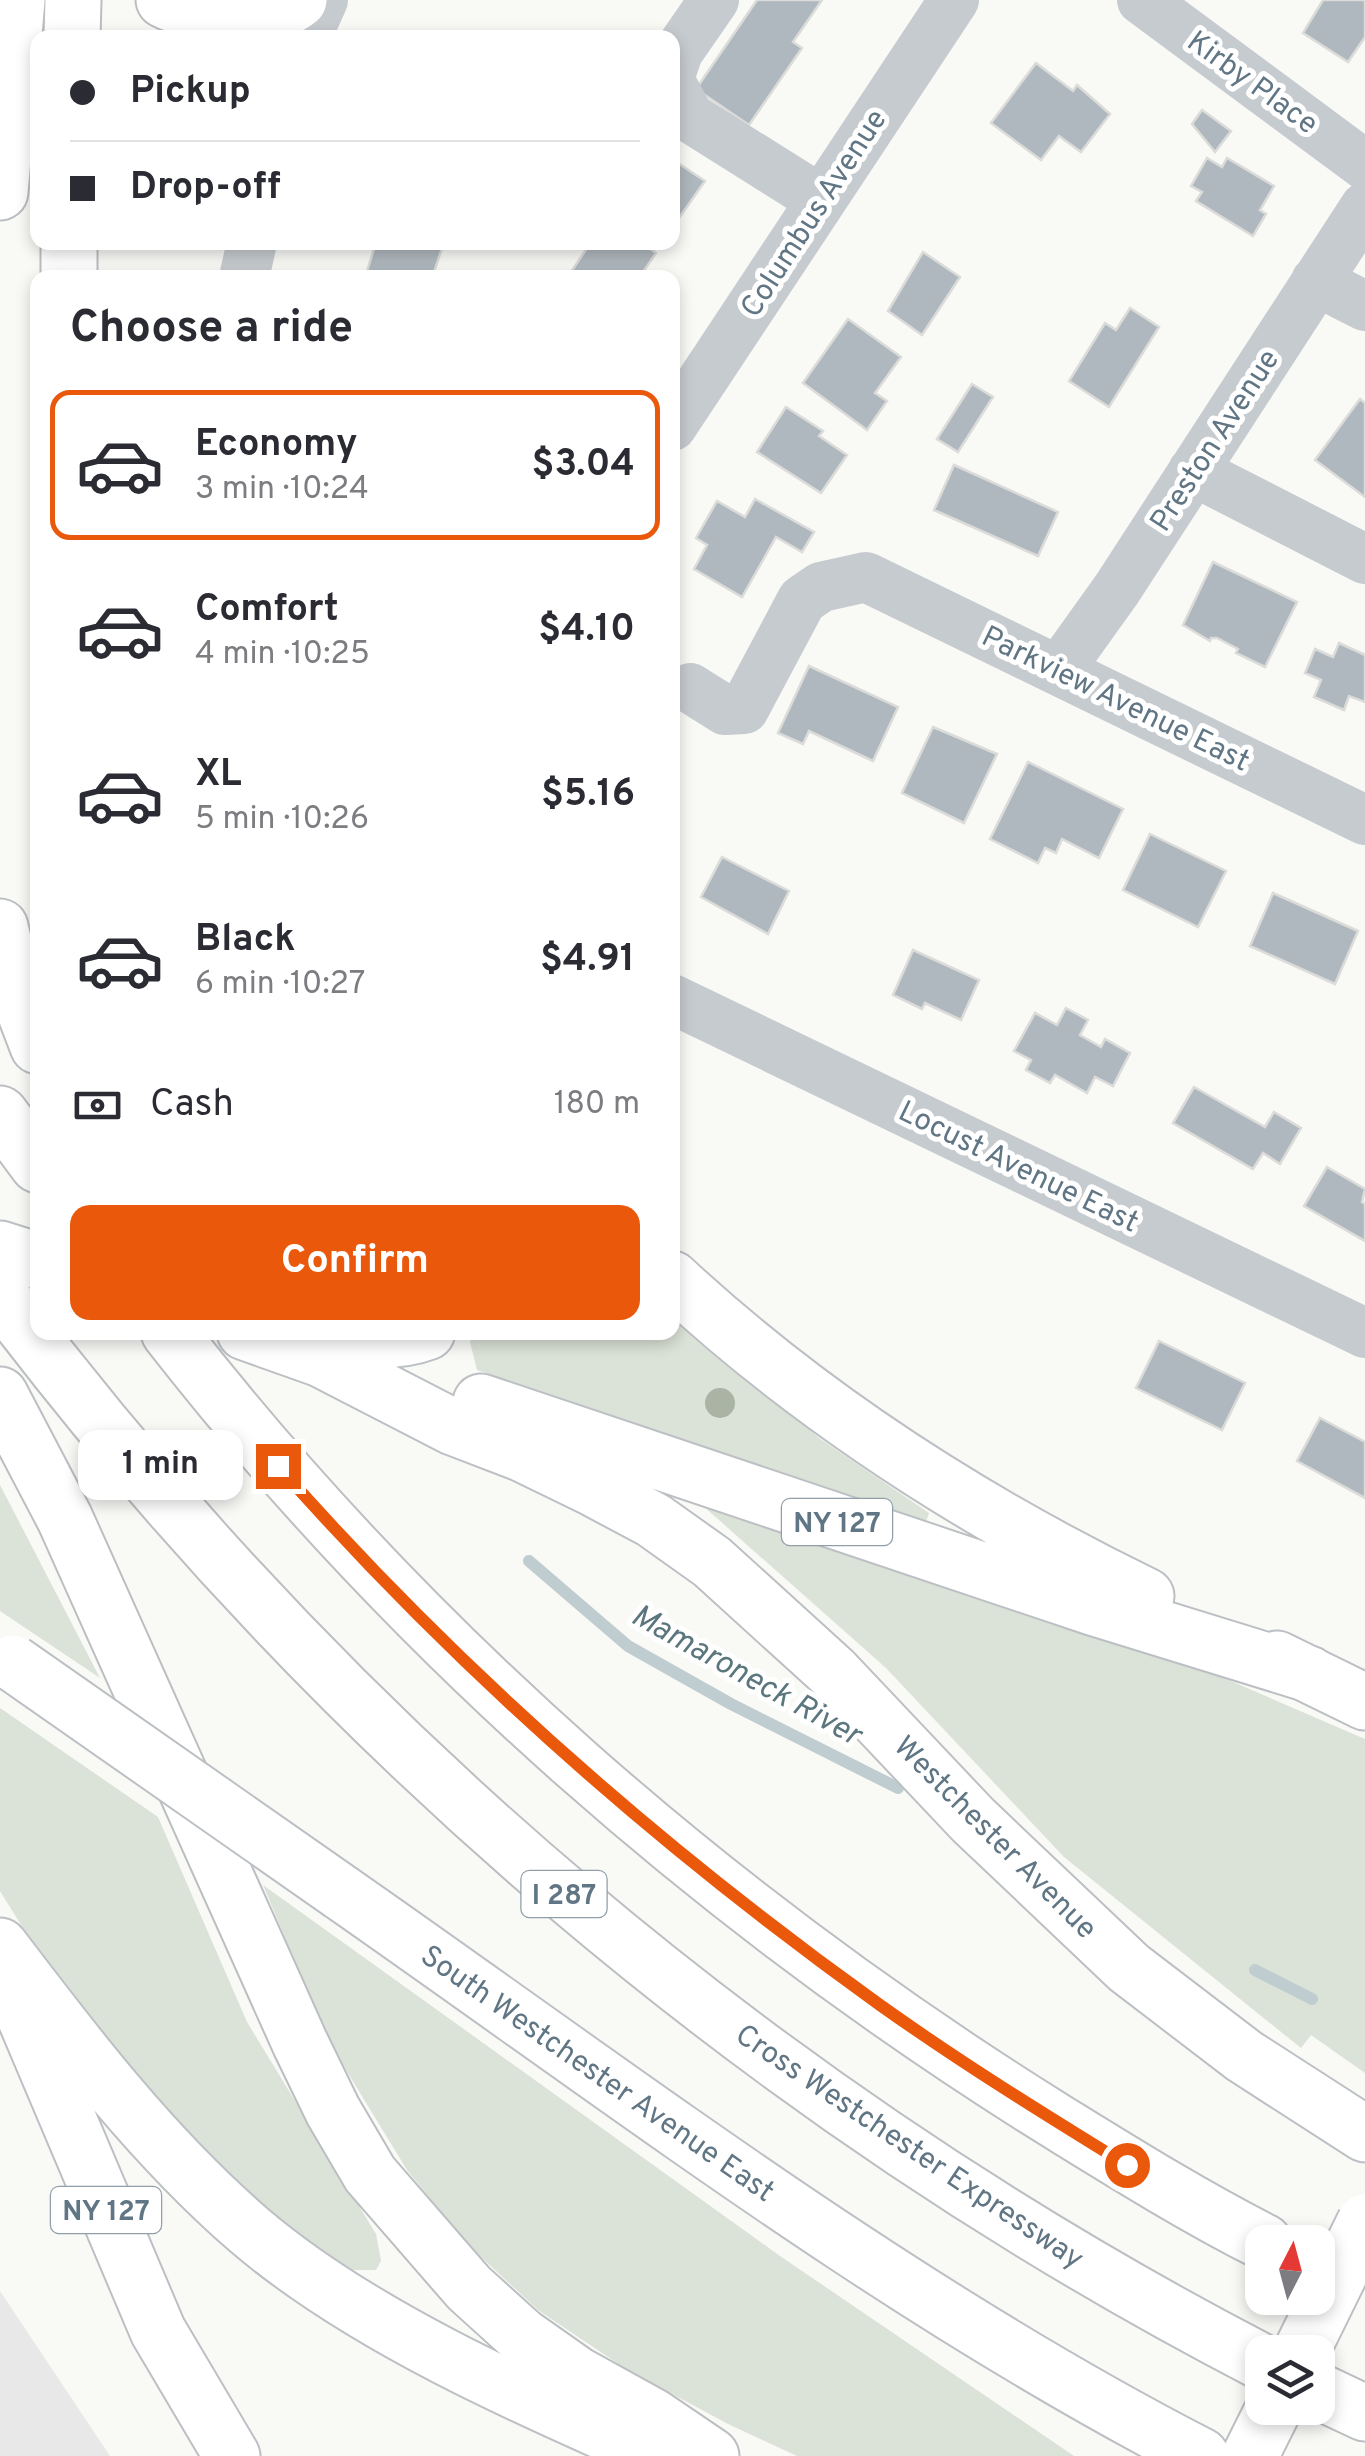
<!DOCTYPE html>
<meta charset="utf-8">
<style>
body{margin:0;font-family:Overpass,sans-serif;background:#f2f2f3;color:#2b2b33;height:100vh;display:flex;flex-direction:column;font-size:38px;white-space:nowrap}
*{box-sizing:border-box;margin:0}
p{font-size:32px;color:#7c7c81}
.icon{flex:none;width:55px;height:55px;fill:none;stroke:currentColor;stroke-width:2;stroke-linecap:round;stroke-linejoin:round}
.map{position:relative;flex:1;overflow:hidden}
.side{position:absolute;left:30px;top:270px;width:650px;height:1070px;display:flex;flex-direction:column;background:#fff;border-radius:20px;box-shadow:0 5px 15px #0003}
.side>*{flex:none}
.hud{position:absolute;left:30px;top:30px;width:650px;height:220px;border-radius:20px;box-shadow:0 5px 15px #0003;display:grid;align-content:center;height:220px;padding:0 40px;background:#fff}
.needle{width:65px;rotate:6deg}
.fabs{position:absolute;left:1245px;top:2225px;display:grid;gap:20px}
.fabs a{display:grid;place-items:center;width:90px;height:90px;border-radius:20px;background:#fff;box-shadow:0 5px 15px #0003;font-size:50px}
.end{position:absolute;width:45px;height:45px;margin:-22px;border:12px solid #ea580c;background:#fff;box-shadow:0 0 0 5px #fff}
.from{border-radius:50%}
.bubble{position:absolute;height:70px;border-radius:20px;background:#fff;box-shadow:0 5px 15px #0003;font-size:32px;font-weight:700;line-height:70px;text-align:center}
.hud b{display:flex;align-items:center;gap:35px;height:95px;font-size:38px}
.hud b+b{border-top:2px solid #e1e1e2}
.hud i{width:25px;height:25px;background:#2b2b33}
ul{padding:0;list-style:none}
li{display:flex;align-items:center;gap:30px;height:150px;margin:0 20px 15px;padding:0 20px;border:5px solid transparent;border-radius:20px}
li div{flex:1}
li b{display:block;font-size:38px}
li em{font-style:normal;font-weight:700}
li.active{border-color:#ea580c}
li>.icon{width:90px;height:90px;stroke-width:1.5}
h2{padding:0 40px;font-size:45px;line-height:120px}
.pay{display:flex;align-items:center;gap:25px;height:110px;padding:0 40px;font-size:38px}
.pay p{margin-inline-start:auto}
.action{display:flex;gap:20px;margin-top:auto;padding:20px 40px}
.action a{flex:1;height:115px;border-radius:20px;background:#ea580c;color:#fff;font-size:40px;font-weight:700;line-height:115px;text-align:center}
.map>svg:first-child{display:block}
</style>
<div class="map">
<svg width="1365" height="2456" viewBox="0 0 1365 2456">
<rect width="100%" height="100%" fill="#f9f9f6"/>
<path fill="#e7e8e7" d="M0,2291L110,2456H0Z"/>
<path fill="#dbe2d7" d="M673,1310L819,1438L929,1513L925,1525L477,1370L470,1342L474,1332H672Z
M0,1485L100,1678L0,1611Z
M684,1489L1217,1675L1365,1739V2073L1311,2035L1301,2048L1064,1857L886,1668Z
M0,1708L158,1817L247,2022L376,2234L381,2261L376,2270H350L250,2203L70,2004L0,1891Z
M263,1885L780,2256L1074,2456H797L728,2424L626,2369L538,2310L465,2242L407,2170L329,2042Z"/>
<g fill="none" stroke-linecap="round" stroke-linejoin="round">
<path stroke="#bfccd0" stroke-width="12" d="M529,1561L628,1646L731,1704L898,1788
M1255,1970L1312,1999"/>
</g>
<path fill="#afb8be" stroke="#dbdbd9" stroke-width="2.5" d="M757,0H822L793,42L802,48L749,125L696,89Z
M1323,0H1365V37L1348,62L1303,33Z
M1036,63L1073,91L1077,85L1110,114L1081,152L1059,136L1041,160L991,123Z
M1202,110L1231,131L1215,152L1192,124Z
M1207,158L1222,167L1227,158L1274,186L1260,210L1266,214L1253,236L1196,201L1202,192L1191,186Z
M672,159L705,181L672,228Z
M376,242H444L432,278L424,275L423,278H365Z
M591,242H641L656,253L639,278H567Z
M923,252L960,277L922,335L888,311Z
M1130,308L1159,327L1109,407L1069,381L1105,323L1116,330Z
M848,319L901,357L875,393L887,401L867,430L803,383Z
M972,384L993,397L958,452L937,439Z
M1360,399L1365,403V497L1315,460Z
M786,407L823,431L819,436L847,455L821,493L757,452Z
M954,465L1058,512L1038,556L934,510Z
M755,499L814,532L802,552L776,537L742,597L694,569L707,545L696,538L717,501L745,517Z
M1213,562L1297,602L1265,667L1236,653L1238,649L1217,638H1211L1210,641L1183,625Z
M1339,643L1365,655V702L1349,696L1344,710L1314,697L1321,680L1305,673L1315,649L1333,657Z
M809,666L898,707L873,761L809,731L803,744L778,733Z
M933,727L997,754L964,823L902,793Z
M1028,762L1123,809L1099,858L1062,839L1056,853L1045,848L1038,863L990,839Z
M1150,834L1226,871L1198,927L1123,890Z
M722,857L789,891L768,934L701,897Z
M1273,893L1358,931L1335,984L1250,946Z
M913,950L979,980L961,1020L925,1003L922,1009L893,995Z
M1066,1008L1088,1020L1080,1035L1101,1047L1105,1039L1130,1053L1113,1086L1095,1077L1087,1093L1055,1075L1050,1083L1026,1070L1031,1060L1014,1051L1035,1013L1057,1025Z
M1194,1087L1265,1127L1274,1112L1301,1128L1280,1164L1263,1153L1253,1169L1173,1123Z
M1327,1167L1365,1189L1362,1202L1365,1204V1241L1304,1206Z
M1159,1341L1245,1383L1222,1430L1136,1388Z
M1320,1418L1365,1442V1498L1297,1461Z"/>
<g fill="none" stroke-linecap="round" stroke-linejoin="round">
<defs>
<path id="major" d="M0,1249L38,1261
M672,1279C813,1410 973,1512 1146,1596
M245,1332L321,1359L453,1427L521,1453L591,1487L653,1520L712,1562L832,1671L973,1820L1129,1968L1244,2056L1365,2134
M315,1332C350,1339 393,1345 427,1332
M481,1402L1092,1607L1309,1674
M1277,1659L1365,1702
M342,1893C623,2089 896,2299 1201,2456
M0,1946C76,2046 153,2147 249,2230C360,2325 525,2398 659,2456
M19,2003L158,2331L232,2456
M1250,2456L1274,2408"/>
<path id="highway" d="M164,0C194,16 273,23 299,0
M72,38L73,0
M0,192L17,0
M69,278V242
M0,927L12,978L38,1046
M0,1114L38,1165
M0,1295C335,1739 768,2106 1262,2362
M169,1332C413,1645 720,1912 1056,2121C1124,2163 1193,2206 1264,2242
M0,1395L65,1519L300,2043L333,2111L370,2174L469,2288L522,2336L576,2374L652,2416L711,2456
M1318,2391L1365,2413"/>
</defs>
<use href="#major" stroke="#bcc0c4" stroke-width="59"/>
<use href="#highway" stroke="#bbbfc2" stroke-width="59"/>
<path stroke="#c6cbcf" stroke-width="50" d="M1142,0L1365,165
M306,38L323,0
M672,70L678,52L714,0
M672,85L689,117L821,200
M244,278L252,242
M1316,281L1365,306
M672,426L954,0
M1193,471L1365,559
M1059,670L1117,589L1365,207
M690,688L725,710L744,709L802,600L821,587L866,577L1365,820
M672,999L1365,1333"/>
<use href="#major" stroke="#fff" stroke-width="55"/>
<use href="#highway" stroke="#fff" stroke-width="55"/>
<defs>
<path id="major-bridge" d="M13,1663L342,1893
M1301,2352L1365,2222"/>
</defs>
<use href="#major-bridge" stroke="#bcc0c4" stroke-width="59" stroke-linecap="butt"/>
<use href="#major-bridge" stroke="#fff" stroke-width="55"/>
</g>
<circle fill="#a9b4a4" cx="720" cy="1403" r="15"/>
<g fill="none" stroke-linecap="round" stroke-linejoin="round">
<path stroke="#ea580c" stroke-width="12" d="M278,1466C456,1668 661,1848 880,2005C960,2062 1044,2114 1127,2165"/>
</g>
<g text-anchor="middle" stroke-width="10" stroke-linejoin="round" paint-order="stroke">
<g fill="#fff" stroke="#909fa9" stroke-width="2.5">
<rect x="782" y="1499" width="110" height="46" rx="8"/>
<rect x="521.5" y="1871" width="85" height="46" rx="8"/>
<rect x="51" y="2187" width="110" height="46" rx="8"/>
</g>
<g font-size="28" font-weight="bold" fill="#617684">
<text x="837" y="1532">NY 127</text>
<text x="564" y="1904">I 287</text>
<text x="106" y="2220">NY 127</text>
</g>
<g font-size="30" fill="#617684" stroke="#fff">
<text transform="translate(1253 82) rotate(36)" y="10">Kirby Place</text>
<text transform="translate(813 213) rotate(-57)" y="10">Columbus Avenue</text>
<text transform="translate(1214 440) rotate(-57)" y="10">Preston Avenue</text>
<text transform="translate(1116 698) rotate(26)" y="10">Parkview Avenue East</text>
<text transform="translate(1019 1166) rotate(26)" y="10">Locust Avenue East</text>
<text transform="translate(996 1837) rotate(45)" y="10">Westchester Avenue</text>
<text transform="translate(598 2073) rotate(35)" y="10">South Westchester Avenue East</text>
<text transform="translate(910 2146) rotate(34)" y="10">Cross Westchester Expressway</text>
</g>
<g font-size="32" font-style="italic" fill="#5c767e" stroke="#fff">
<text transform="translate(747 1674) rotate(29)" y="11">Mamaroneck River</text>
</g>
</g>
</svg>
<div class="fabs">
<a><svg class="needle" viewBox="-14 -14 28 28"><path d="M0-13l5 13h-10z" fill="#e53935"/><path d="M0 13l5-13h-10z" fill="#7c7c81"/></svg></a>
<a><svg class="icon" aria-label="layers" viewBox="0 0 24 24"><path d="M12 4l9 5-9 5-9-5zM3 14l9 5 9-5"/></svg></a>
</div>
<i class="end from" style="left:1127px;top:2165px"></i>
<i class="end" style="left:278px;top:1466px"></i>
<div class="bubble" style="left:78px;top:1430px;width:165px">1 min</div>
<div class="hud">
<b><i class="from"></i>Pickup</b>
<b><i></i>Drop-off</b>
</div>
<section class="side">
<h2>Choose a ride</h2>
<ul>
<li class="active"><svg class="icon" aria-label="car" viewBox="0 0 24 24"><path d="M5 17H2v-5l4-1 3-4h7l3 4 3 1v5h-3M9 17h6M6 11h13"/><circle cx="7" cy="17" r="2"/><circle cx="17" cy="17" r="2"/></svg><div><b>Economy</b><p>3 min · 10:24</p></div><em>$3.04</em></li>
<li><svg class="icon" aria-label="car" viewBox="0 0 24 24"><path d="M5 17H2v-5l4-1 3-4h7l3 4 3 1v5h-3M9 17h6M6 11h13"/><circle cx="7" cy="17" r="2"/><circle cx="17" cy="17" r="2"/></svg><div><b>Comfort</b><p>4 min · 10:25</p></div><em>$4.10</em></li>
<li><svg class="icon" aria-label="car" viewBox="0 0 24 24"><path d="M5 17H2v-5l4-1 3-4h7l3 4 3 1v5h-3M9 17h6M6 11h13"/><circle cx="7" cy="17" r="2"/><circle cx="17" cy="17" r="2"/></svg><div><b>XL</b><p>5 min · 10:26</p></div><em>$5.16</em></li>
<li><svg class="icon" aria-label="car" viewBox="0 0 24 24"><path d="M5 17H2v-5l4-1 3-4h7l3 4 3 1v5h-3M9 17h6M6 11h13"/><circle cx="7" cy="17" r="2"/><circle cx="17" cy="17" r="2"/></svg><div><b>Black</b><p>6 min · 10:27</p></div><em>$4.91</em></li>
</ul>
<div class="pay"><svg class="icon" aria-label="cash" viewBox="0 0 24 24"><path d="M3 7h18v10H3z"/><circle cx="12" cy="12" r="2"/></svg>Cash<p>180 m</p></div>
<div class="action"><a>Confirm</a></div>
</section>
</div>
